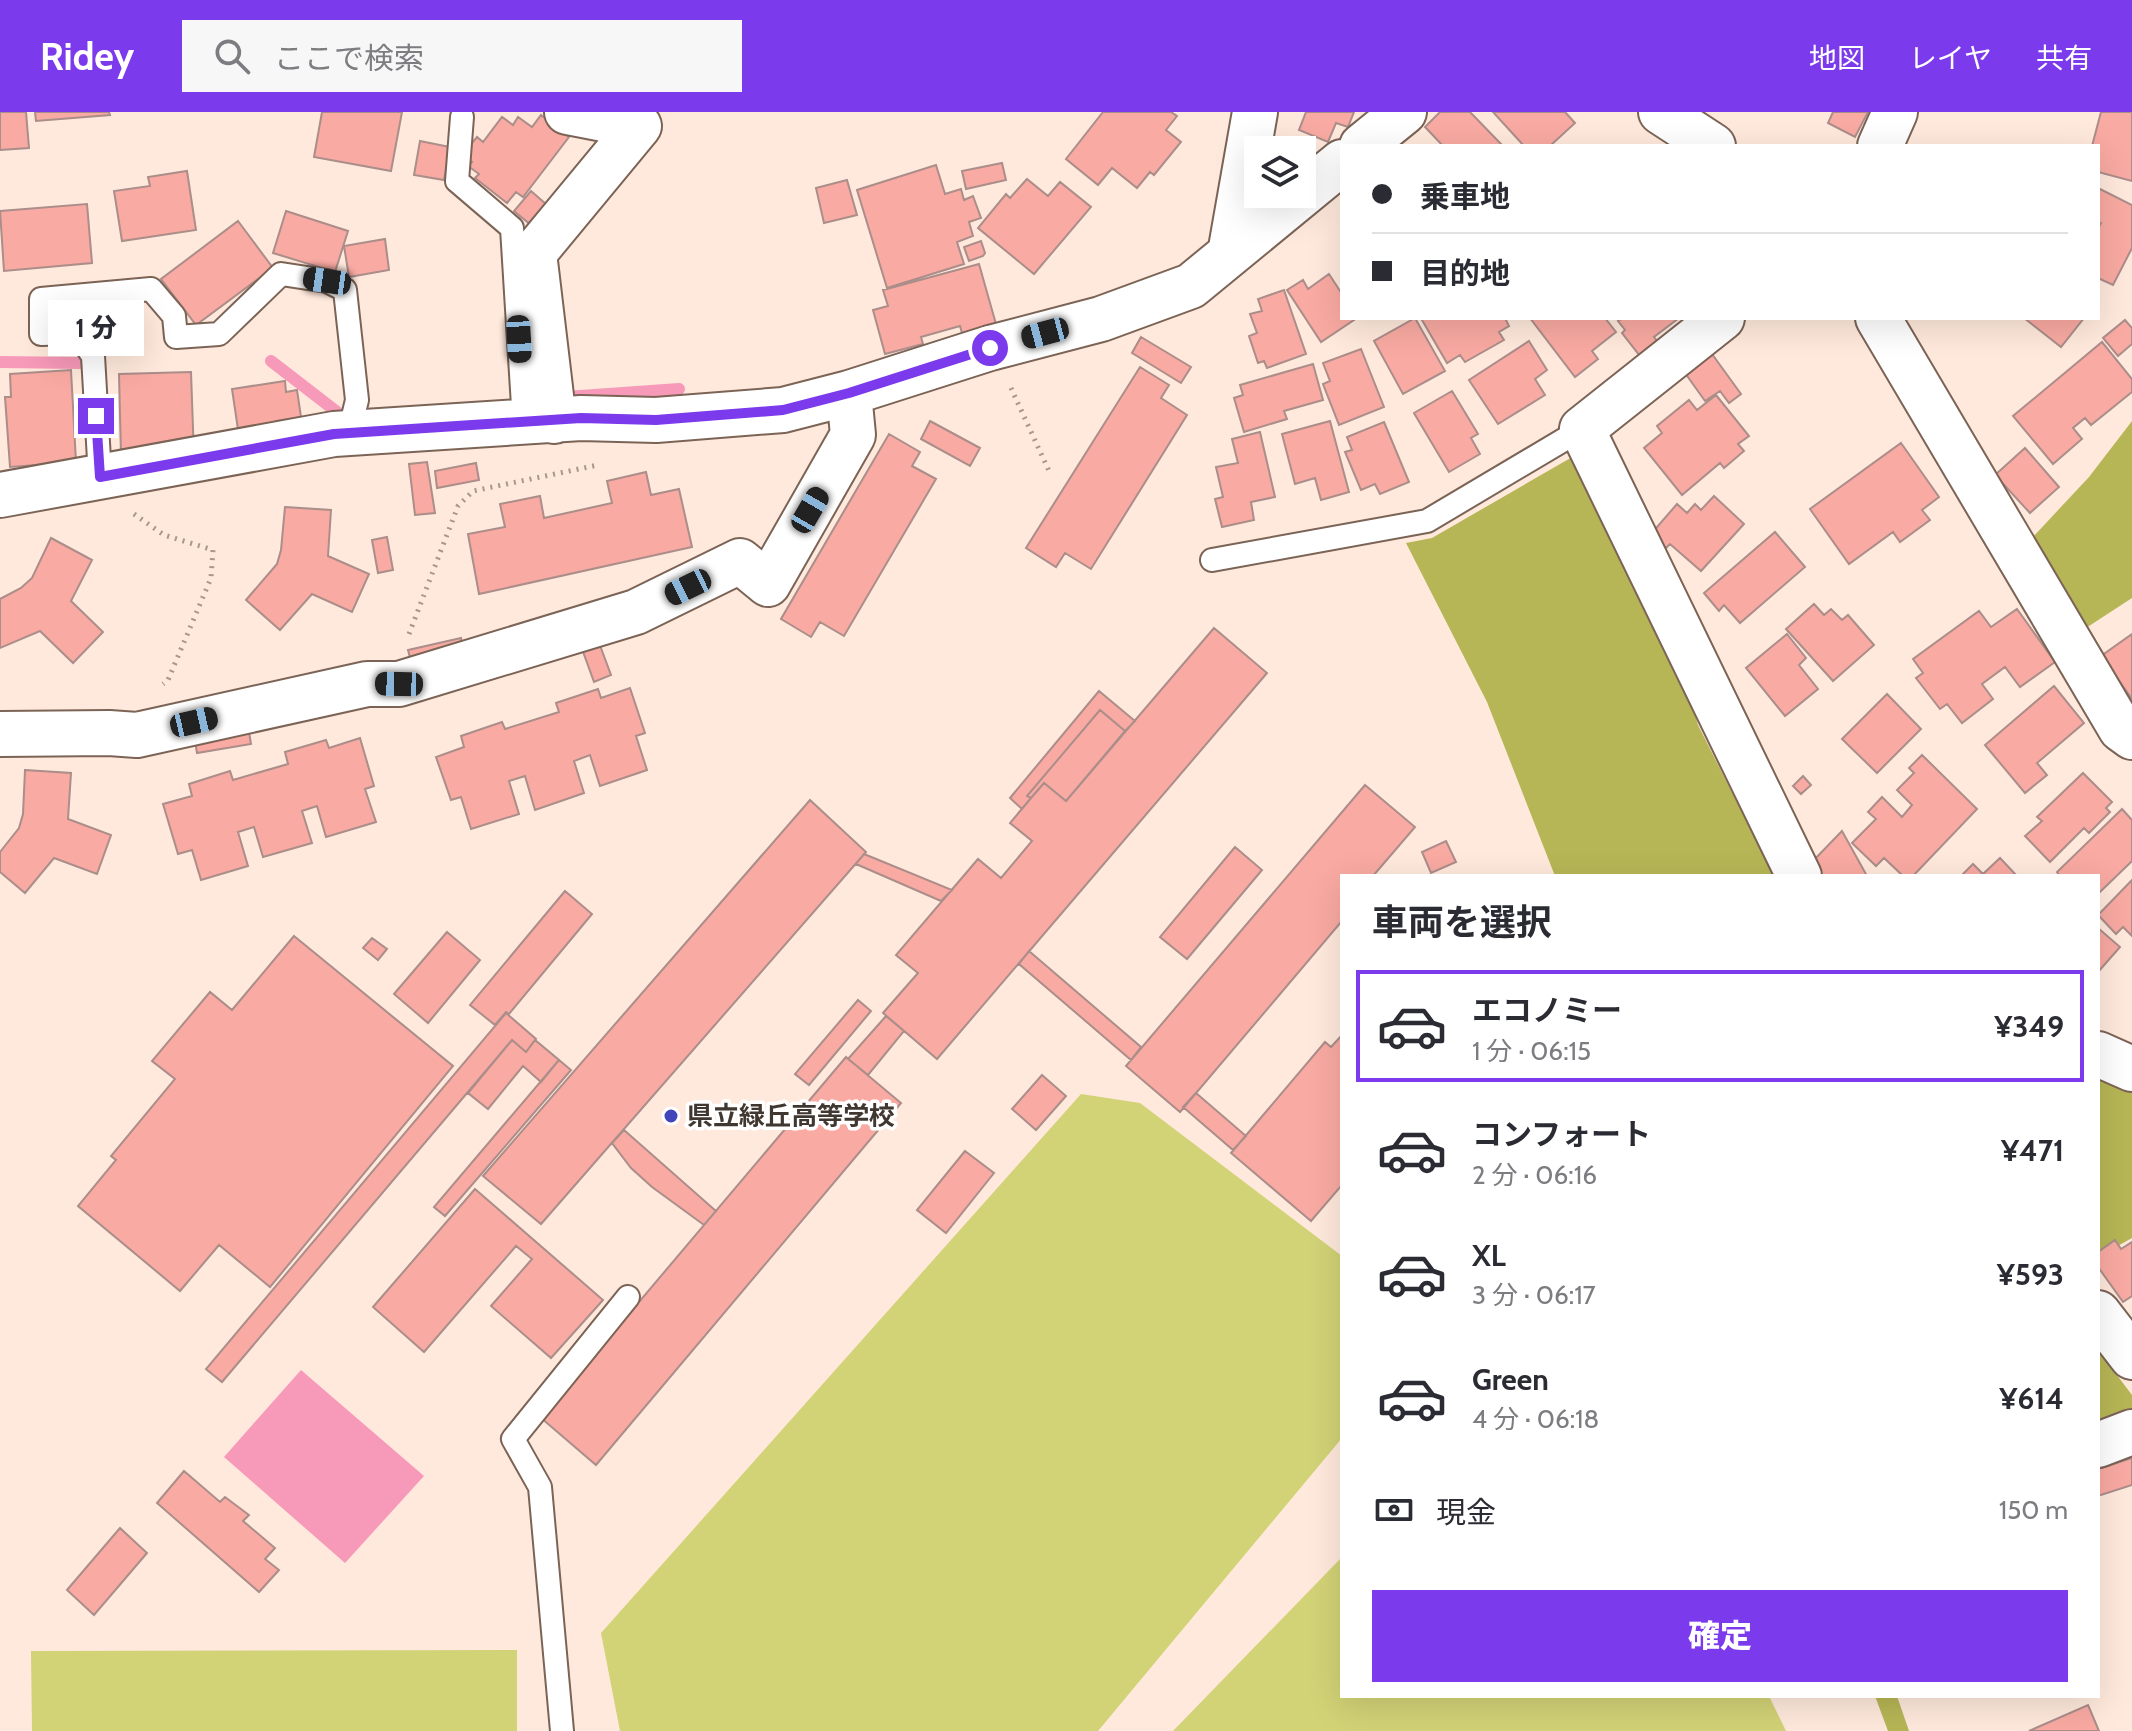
<!DOCTYPE html>
<html lang="ja">
<meta charset="utf-8">
<style>
body{margin:0;font-family:Cabin,"Noto Sans JP",sans-serif;background:#f7f7f7;color:#2b2b33;height:100vh;display:flex;flex-direction:column;font-size:30px;white-space:nowrap}
*{box-sizing:border-box;margin:0}
p{font-size:26px;color:#7c7c81}
.icon{flex:none;width:44px;height:44px;fill:none;stroke:currentColor;stroke-width:2;stroke-linecap:round;stroke-linejoin:round}
.map{position:relative;flex:1;overflow:hidden}
.drawer{position:absolute;left:1340px;top:762px;width:760px;height:824px;display:flex;flex-direction:column;background:#fff;border-radius:0px;box-shadow:0 8px 32px #0002}
.drawer>*{flex:none}
.top-card{position:absolute;left:1340px;top:32px;width:760px;height:176px;border-radius:0px;box-shadow:0 8px 32px #0002;display:grid;align-content:center;height:176px;padding:0 32px;background:#fff}
.fabs{position:absolute;left:1244px;top:24px;display:grid;gap:16px}
.fabs a{display:grid;place-items:center;width:72px;height:72px;border-radius:0px;background:#fff;box-shadow:0 8px 32px #0002;font-size:40px}
.end{position:absolute;width:36px;height:36px;margin:-18px;border:10px solid #7c3aed;background:#fff;box-shadow:0 0 0 4px #fff}
.from{border-radius:50%}
.bubble{position:absolute;height:56px;border-radius:0px;background:#fff;box-shadow:0 8px 32px #0002;font-size:26px;font-weight:800;line-height:56px;text-align:center}
.car{position:absolute;width:24px;height:48px;margin:-24px -12px;border-radius:10px;box-shadow:0 0 6px 2px #0007;background:linear-gradient(#222 24%,#8ab4d8 0 40%,#222 0 76%,#8ab4d8 0 86%,#222 0)}
.top-card b{display:flex;align-items:center;gap:28px;height:76px;font-size:30px}
.top-card b+b{border-top:2px solid #e1e1e2}
.top-card i{width:20px;height:20px;background:#2b2b33}
ul{padding:0;list-style:none}
li{display:flex;align-items:center;gap:24px;height:112px;margin:0 16px 12px;padding:0 16px;border:4px solid transparent;border-radius:0px}
li div{flex:1}
li b{display:block;font-size:30px}
li em{font-style:normal;font-weight:800}
li.selected{border-color:#7c3aed}
li>.icon{width:72px;height:72px;stroke-width:1.5}
h2{padding:0 32px;font-size:36px;line-height:96px}
.pay{display:flex;align-items:center;gap:20px;height:88px;padding:0 32px;font-size:30px}
.pay p{margin-inline-start:auto}
.primary-button{display:flex;gap:16px;margin-top:auto;padding:16px 32px}
.primary-button a{flex:1;height:92px;border-radius:0px;background:#7c3aed;color:#fff;font-size:32px;font-weight:800;line-height:92px;text-align:center}
header{display:flex;align-items:center;gap:48px;box-sizing:border-box;height:112px;padding:0 40px;background:#7c3aed;color:#fff}
header strong{font-size:38px}
nav{display:flex;gap:44px;margin-inline-start:auto;font-size:28px}
.search{width:560px;height:72px;background:#f7f7f7;display:flex;align-items:center;gap:20px;box-sizing:border-box;padding:0 28px;border-radius:0px;color:#7c7c81;font-size:30px}
.map>svg:first-child{display:block}
</style>
<header>
<strong>Ridey</strong>
<div class="search"><svg class="icon" aria-label="search" viewBox="0 0 24 24"><circle cx="10" cy="10" r="6"/><path d="M15 15l6 6"/></svg>ここで検索</div>
<nav><a>地図</a><a>レイヤ</a><a>共有</a></nav>
</header>
<div class="map">
<svg width="2132" height="1619" viewBox="0 0 2132 1619">
<rect width="100%" height="100%" fill="#ffe9dc"/>
<path fill="#d2d277" d="M1081,982L1140,991L1342,1144V1326L1098,1619H620L601,1521Z
M1342,1445V1584H1769L1786,1619H1173Z
M517,1538V1619H32L31,1539Z"/>
<path fill="#b7b656" d="M2132,309V486L2086,516L2032,426L2089,365Z
M1574,344L1674,529L1698,613L1774,764H1555L1487,590L1406,431L1432,426Z
M2098,963L2132,976V1126L2098,1145Z
M2098,1238L2132,1283V1306L2098,1318Z
M1875,1584H1897L1909,1619H1888Z"/>
<path fill="#f799b9" d="M301,1258L424,1364L345,1451L224,1345Z"/>
<g fill="none" stroke-linecap="round" stroke-linejoin="round">
<path stroke="#f799b9" stroke-width="12" d="M271,249L337,300
M0,250L80,251
M567,285L679,277"/>
</g>
<path fill="#f9aaa2" stroke="#ab8d8a" stroke-width="2" d="M0,0H26L29,36L0,38Z
M35,0H109L110,3L36,9Z
M322,0H402L391,59L314,45Z
M1103,0H1171L1177,4L1166,18L1181,30L1154,63L1150,60L1137,76L1112,56L1098,73L1066,47Z
M1306,0H1354L1348,15L1336,11L1328,30L1299,18Z
M1440,0H1470L1503,34H1443L1425,15Z
M1493,0H1565L1575,11L1550,34H1524Z
M1833,0H1868L1855,25L1828,11Z
M2101,0H2132V69L2098,60V34H2092Z
M541,3L569,25L523,85L516,80L507,91L475,66L479,62L468,54L472,50L462,43L477,25L483,30L502,5L513,13L518,5L532,15Z
M420,29L450,35L444,68L414,63Z
M1002,51L1006,68L966,77L962,59Z
M936,53L945,82L961,77L964,88L973,84L981,106L969,110L973,124L957,130L964,152L887,176L857,78Z
M187,59L196,118L122,129L114,79L150,74L148,65Z
M1027,67L1048,84L1060,70L1091,95L1034,162L978,116L1006,82L1010,86Z
M847,68L857,103L824,111L816,76Z
M2098,76L2132,93V136L2113,173L2098,166V116L2101,111L2098,110Z
M531,79L554,99L537,118L514,99Z
M87,92L92,151L4,159L0,99Z
M286,99L348,119L335,160L273,141Z
M238,109L273,156L196,213L161,167Z
M385,127L389,158L349,165L344,134Z
M981,129L985,141L983,144L969,149L964,135Z
M979,152L996,212L962,221L960,214L921,225L923,232L885,242L873,198L888,194L883,178Z
M1329,162L1342,182V206H1357L1321,230L1287,178L1303,168L1308,177Z
M1284,178L1306,242L1267,256L1264,249L1258,251L1249,224L1257,221L1250,202L1262,199L1258,187Z
M1415,206L1445,259L1403,282L1374,229Z
M1425,206H1505L1509,214L1499,220L1504,228L1465,250L1460,243L1447,251L1422,208Z
M1530,206H1605L1616,220L1592,239L1598,247L1575,265Z
M1623,206H1679L1654,225L1658,230L1640,244L1622,221L1625,218L1618,209Z
M2024,206H2084L2061,235Z
M2125,208L2132,216V232L2118,244L2103,226Z
M1141,225L1191,255L1181,271L1132,241Z
M1529,229L1547,258L1535,267L1545,283L1498,312L1469,268Z
M2102,230L2132,267V280L2091,313L2085,306L2073,316L2082,327L2053,352L2013,304Z
M1361,237L1384,295L1339,313L1323,272L1330,269L1323,251Z
M1712,242L1741,282L1729,291L1720,279L1705,289L1685,261Z
M1313,252L1323,288L1284,299L1287,307L1244,320L1234,286L1243,283L1240,273Z
M1140,255L1169,273L1161,286L1187,303L1091,457L1065,441L1056,455L1026,436Z
M71,258L76,350L10,355L5,285H11L10,262Z
M191,260L194,344H121L119,262Z
M285,269L286,280L297,278L301,305L276,309L278,318L239,324L232,277Z
M1452,279L1478,322L1471,326L1480,342L1449,360L1414,301Z
M1716,283L1749,324L1738,332L1744,339L1724,356L1720,351L1682,383L1644,336L1662,321L1657,314L1689,288L1697,298Z
M930,309L980,336L970,354L921,327Z
M1330,309L1349,380L1321,388L1315,366L1295,372L1282,322Z
M1384,310L1409,370L1380,382L1375,372L1361,378L1345,340L1352,338L1347,325Z
M1260,320L1275,385L1251,390L1254,408L1222,415L1215,387L1223,385L1216,355L1238,351L1232,327Z
M889,322L920,340L912,354L936,367L844,524L820,510L811,525L781,507Z
M1901,331L1939,385L1922,398L1930,408L1900,430L1893,420L1849,452L1810,397Z
M2025,336L2059,375L2030,401L1995,363Z
M427,350L435,401L415,403L409,352Z
M476,351L479,368L437,376L435,359Z
M646,360L651,383L679,377L692,435L479,482L468,422L505,415L500,392L540,384L544,406L612,391L607,369Z
M1714,384L1744,412L1701,459L1670,432L1666,436L1651,422L1677,392L1687,401L1695,392L1701,398Z
M285,395L331,398L328,444L369,462L352,500L312,482L280,518L246,488L277,452L281,438Z
M1775,420L1805,455L1740,511L1724,493L1719,499L1704,481Z
M387,425L393,458L378,461L372,428Z
M51,426L92,448L71,489L103,520L73,551L40,519L0,536V487L21,476L32,466Z
M1814,492L1824,503L1831,497L1842,508L1848,503L1874,533L1833,569L1786,517Z
M2017,497L2055,550L2020,575L2005,555L1982,572L1993,587L1962,611L1947,592L1940,597L1916,566L1923,561L1913,547L1979,499L1991,515Z
M1214,516L1267,561L937,947L883,901L918,861L896,843L978,747L1001,766L1032,729L1010,711L1031,686L1044,671L1066,689Z
M1787,522L1806,546L1799,553L1818,577L1785,604L1746,556Z
M2132,522V587L2101,544Z
M461,526L465,544L413,557L408,538Z
M598,528L611,563L594,570L581,534Z
M2054,574L2084,611L2037,651L2047,663L2025,681L1985,633Z
M630,576L645,621L636,624L647,658L600,674L590,643L574,649L584,681L535,698L525,664L509,669L519,702L471,717L461,685L451,688L436,645L464,635L461,624L502,610L505,617L559,600L556,591L598,577L601,586Z
M1099,579L1135,609L1125,619L1100,598L1027,684L1031,686L1022,697L1010,686Z
M1887,582L1921,617L1877,661L1842,627Z
M1100,598L1125,619L1066,689L1044,671L1031,686L1027,684Z
M249,620L251,632L197,641L195,629Z
M360,626L374,674L365,677L376,710L326,725L317,694L302,699L312,731L263,745L254,715L238,720L248,754L201,768L192,738L178,742L163,692L192,684L189,672L230,659L233,668L288,652L285,640L326,628L329,636Z
M1922,643L1977,697L1913,764H1903L1884,746L1876,754L1852,731L1876,707L1868,700L1882,685L1902,705L1912,693L1897,678L1914,661L1909,656Z
M25,658L71,661L68,707L111,723L97,762L54,746L25,781L0,760V740L19,716L23,702Z
M2083,661L2112,690L2106,696L2110,700L2089,721L2084,716L2050,750L2025,724L2042,709L2037,705Z
M1803,664L1811,673L1801,682L1793,674Z
M1365,673L1415,715L1373,764H1342V809L1180,1000L1126,954Z
M810,688L866,740L541,1112L483,1064Z
M2122,697L2132,708V749L2098,782V764H2060L2057,760Z
M1842,719L1867,764H1819L1812,750Z
M1446,729L1456,750L1431,761L1422,740Z
M1235,735L1262,758L1187,847L1160,825Z
M864,742L952,778L941,789L856,752Z
M2000,746L2017,764H1961L1973,752L1983,762Z
M2132,768V824L2123,815L2116,822L2098,803Z
M565,779L592,802L509,902L506,900L495,913L470,893Z
M2098,816L2120,835L2098,860Z
M447,820L480,848L428,911L394,882Z
M294,824L453,954L270,1175L219,1133L180,1179L78,1094L116,1048L111,1044L175,967L152,949L210,880L232,898Z
M372,826L387,837L378,848L363,836Z
M1029,839L1141,935L1131,948L1019,852Z
M858,888L871,899L809,973L795,962Z
M506,901L536,927L526,940L512,928L222,1270L206,1257Z
M886,904L904,919L868,963L848,947Z
M1342,923V1073L1311,1109L1231,1041L1325,930L1331,935Z
M512,928L526,940L535,928L559,948L541,970L523,954L488,997L468,981Z
M846,945L901,991L596,1353L541,1306Z
M559,948L571,958L445,1104L434,1095Z
M1042,963L1066,984L1036,1018L1012,997Z
M1196,981L1246,1024L1233,1038L1183,995Z
M624,1018L716,1099L704,1113L652,1075L631,1056L612,1031Z
M965,1039L994,1061L946,1121L917,1098Z
M475,1077L603,1188L551,1246L491,1194L532,1147L516,1134L424,1240L373,1195Z
M2115,1128L2121,1137L2132,1130V1184L2123,1190L2098,1155V1140Z
M2132,1346V1373L2098,1384V1357Z
M184,1359L220,1390L225,1385L249,1403L243,1409L275,1436L265,1447L279,1458L259,1480L157,1391Z
M120,1416L147,1441L94,1503L67,1478Z
M2088,1593L2099,1619H2029Z"/>
<g fill="none" stroke-linecap="round" stroke-linejoin="round">
<defs>
<path id="service" d="M462,5L457,69L512,116L524,310
M100,365L93,244L77,221L41,222V187L151,177L174,204L176,225L219,222L281,162L327,169L345,178L357,288L349,321
M1212,448L1427,409L1582,317
M562,1619L540,1375L513,1327L628,1185"/>
<path id="minor" d="M1661,0L1713,34
M1362,34L1404,0
M1880,34L1895,0
M1230,142L1255,0
M1722,206L1582,317L1799,764
M1878,206L2121,617L2132,625
M554,309L534,141L639,14L567,0
M0,383L334,322L581,306L656,308L783,298L849,281L990,236L1101,207L1191,174L1342,50
M0,622L109,621L137,623L367,572H399L636,500L740,449L768,472L853,323L849,281
M2098,942L2132,957
M2098,1201L2132,1245
M2098,1333L2132,1320"/>
</defs>
<use href="#service" stroke="#7b6456" stroke-width="26"/>
<use href="#minor" stroke="#7b6456" stroke-width="48"/>
<path stroke="#a7978d" stroke-width="5" stroke-dasharray="2 6" stroke-linecap="butt" d="M1011,276L1049,359
M134,402L164,423L213,438L211,466L168,568L163,572
M409,522L458,394L473,379L598,353"/>
<use href="#service" stroke="#fff" stroke-width="22"/>
<use href="#minor" stroke="#fff" stroke-width="44"/>
</g>
<g fill="none" stroke-linecap="round" stroke-linejoin="round">
<path stroke="#7c3aed" stroke-width="10" d="M96,304L100,365L334,322L581,306L656,308L783,298L849,281L990,236"/>
</g>
<circle fill="#4244b9" stroke="#fff" stroke-width="3" cx="671" cy="1004" r="8"/>
<g text-anchor="middle" stroke-width="7" stroke-linejoin="round" paint-order="stroke">
<g font-size="26" font-weight="bold" fill="#413731" stroke="#fff" text-anchor="start">
<text x="687" y="1013">県立緑丘高等学校</text>
</g>
</g>
</svg>
<div class="fabs">
<a><svg class="icon" aria-label="layers" viewBox="0 0 24 24"><path d="M12 4l9 5-9 5-9-5zM3 14l9 5 9-5"/></svg></a>
</div>
<i class="end from" style="left:990px;top:236px"></i>
<i class="end" style="left:96px;top:304px"></i>
<div class="bubble" style="left:48px;top:188px;width:96px">1 分</div>
<i class="car" style="left:327px;top:169px;rotate:278deg"></i>
<i class="car" style="left:1045px;top:221px;rotate:255deg"></i>
<i class="car" style="left:519px;top:227px;rotate:177deg"></i>
<i class="car" style="left:810px;top:398px;rotate:30deg"></i>
<i class="car" style="left:688px;top:475px;rotate:244deg"></i>
<i class="car" style="left:399px;top:572px;rotate:271deg"></i>
<i class="car" style="left:194px;top:610px;rotate:77deg"></i>
<div class="top-card">
<b><i class="from"></i>乗車地</b>
<b><i></i>目的地</b>
</div>
<section class="drawer">
<h2>車両を選択</h2>
<ul>
<li class="selected"><svg class="icon" aria-label="car" viewBox="0 0 24 24"><path d="M5 17H2v-5l4-1 3-4h7l3 4 3 1v5h-3M9 17h6M6 11h13"/><circle cx="7" cy="17" r="2"/><circle cx="17" cy="17" r="2"/></svg><div><b>エコノミー</b><p>1 分 · 06:15</p></div><em>¥349</em></li>
<li><svg class="icon" aria-label="car" viewBox="0 0 24 24"><path d="M5 17H2v-5l4-1 3-4h7l3 4 3 1v5h-3M9 17h6M6 11h13"/><circle cx="7" cy="17" r="2"/><circle cx="17" cy="17" r="2"/></svg><div><b>コンフォート</b><p>2 分 · 06:16</p></div><em>¥471</em></li>
<li><svg class="icon" aria-label="car" viewBox="0 0 24 24"><path d="M5 17H2v-5l4-1 3-4h7l3 4 3 1v5h-3M9 17h6M6 11h13"/><circle cx="7" cy="17" r="2"/><circle cx="17" cy="17" r="2"/></svg><div><b>XL</b><p>3 分 · 06:17</p></div><em>¥593</em></li>
<li><svg class="icon" aria-label="car" viewBox="0 0 24 24"><path d="M5 17H2v-5l4-1 3-4h7l3 4 3 1v5h-3M9 17h6M6 11h13"/><circle cx="7" cy="17" r="2"/><circle cx="17" cy="17" r="2"/></svg><div><b>Green</b><p>4 分 · 06:18</p></div><em>¥614</em></li>
</ul>
<div class="pay"><svg class="icon" aria-label="cash" viewBox="0 0 24 24"><path d="M3 7h18v10H3z"/><circle cx="12" cy="12" r="2"/></svg>現金<p>150 m</p></div>
<div class="primary-button"><a>確定</a></div>
</section>
</div>
